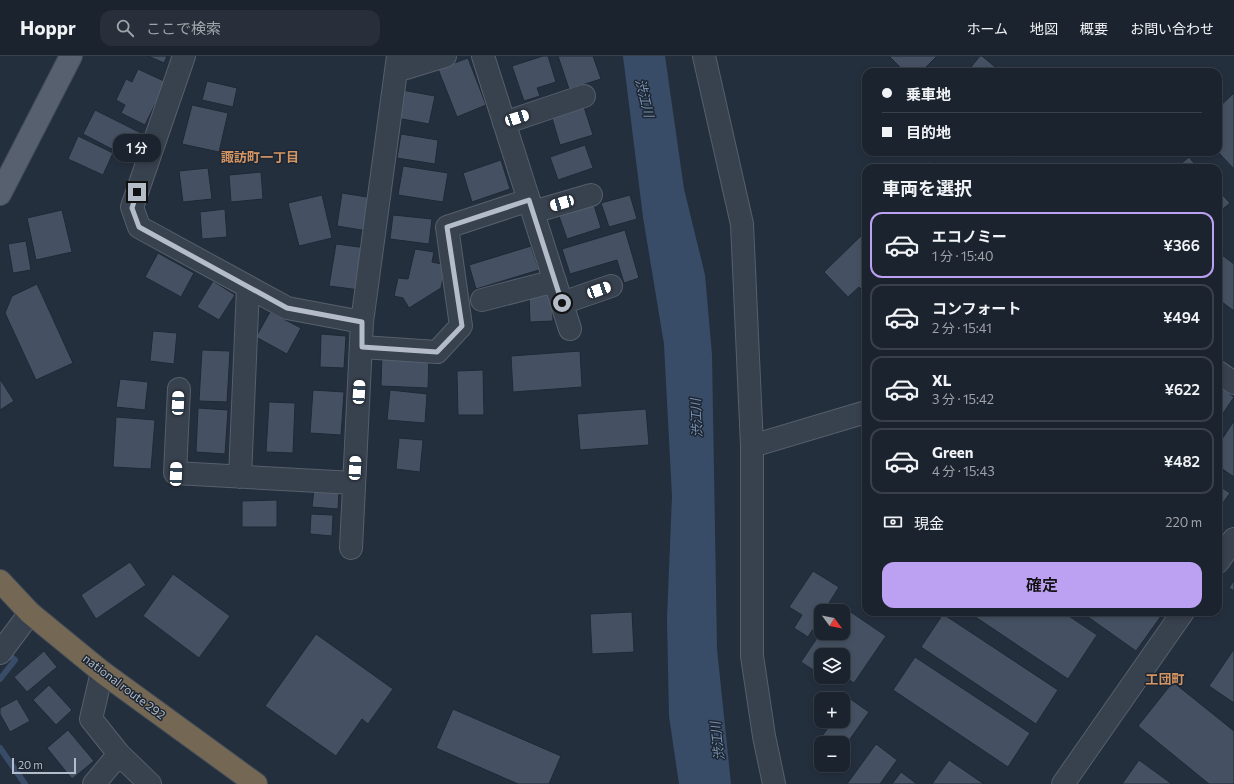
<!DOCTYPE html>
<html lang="ja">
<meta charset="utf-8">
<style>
body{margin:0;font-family:Commissioner,"Noto Sans JP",sans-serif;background:#282f3a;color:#f1f3f6;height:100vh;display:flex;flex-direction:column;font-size:15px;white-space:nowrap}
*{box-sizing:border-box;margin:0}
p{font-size:13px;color:#a0a4aa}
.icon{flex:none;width:22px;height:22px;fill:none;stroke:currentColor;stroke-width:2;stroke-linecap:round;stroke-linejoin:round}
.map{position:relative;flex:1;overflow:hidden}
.drawer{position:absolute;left:862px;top:108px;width:360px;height:452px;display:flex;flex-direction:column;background:#1b232e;border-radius:12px;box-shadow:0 2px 6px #0003,0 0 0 1px #39404a}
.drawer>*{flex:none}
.top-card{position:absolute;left:862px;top:12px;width:360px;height:88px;border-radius:12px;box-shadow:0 2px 6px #0003,0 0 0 1px #39404a;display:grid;align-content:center;height:88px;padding:0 20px;background:#1b232e}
.needle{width:26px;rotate:122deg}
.tools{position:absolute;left:814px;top:548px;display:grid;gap:8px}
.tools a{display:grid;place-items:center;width:36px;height:36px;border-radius:8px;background:#1b232e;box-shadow:0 2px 6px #0003,0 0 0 1px #39404a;font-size:20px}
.scale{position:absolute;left:12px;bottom:10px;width:64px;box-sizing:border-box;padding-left:4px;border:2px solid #b4bcc9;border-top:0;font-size:11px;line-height:14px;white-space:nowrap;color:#b4bcc9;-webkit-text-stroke:3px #1d2633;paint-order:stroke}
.end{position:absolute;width:18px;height:18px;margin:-9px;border:5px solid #b4bcc9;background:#111;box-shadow:0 0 0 2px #111}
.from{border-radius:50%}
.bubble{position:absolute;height:28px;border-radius:12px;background:#1b232e;box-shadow:0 2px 6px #0003,0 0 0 1px #39404a;font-size:13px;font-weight:600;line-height:28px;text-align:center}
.car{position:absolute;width:12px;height:24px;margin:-12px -6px;border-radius:5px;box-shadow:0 0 3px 1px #0007;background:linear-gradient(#fff 24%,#345 0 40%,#fff 0 76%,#345 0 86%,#fff 0)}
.top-card b{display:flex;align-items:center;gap:14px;height:38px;font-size:15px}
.top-card b+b{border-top:1px solid #39404a}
.top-card i{width:10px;height:10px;background:#f1f3f6}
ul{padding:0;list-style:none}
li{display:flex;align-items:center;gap:12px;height:66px;margin:0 8px 6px;padding:0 12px;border:2px solid #39404a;border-radius:12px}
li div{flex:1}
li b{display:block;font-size:15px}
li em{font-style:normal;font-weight:600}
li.active{border-color:#bca0f2}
li>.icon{width:36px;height:36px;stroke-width:1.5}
h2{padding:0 20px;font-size:18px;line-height:48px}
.pay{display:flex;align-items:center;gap:10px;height:44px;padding:0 20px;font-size:15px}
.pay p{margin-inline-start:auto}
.cta{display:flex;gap:8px;margin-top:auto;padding:8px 20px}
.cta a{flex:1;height:46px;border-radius:12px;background:#bca0f2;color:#111;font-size:16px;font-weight:600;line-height:46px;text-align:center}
header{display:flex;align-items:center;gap:24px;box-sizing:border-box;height:56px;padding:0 20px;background:#1b232e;border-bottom:1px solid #39404a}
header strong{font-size:19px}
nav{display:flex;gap:22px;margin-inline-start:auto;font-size:14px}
.search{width:280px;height:36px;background:#282f3a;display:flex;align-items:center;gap:10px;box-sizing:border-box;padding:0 14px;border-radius:12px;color:#a0a4aa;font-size:15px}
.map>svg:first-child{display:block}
</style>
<header>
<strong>Hoppr</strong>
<div class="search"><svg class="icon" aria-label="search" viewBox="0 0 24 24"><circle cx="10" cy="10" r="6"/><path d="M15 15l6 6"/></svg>ここで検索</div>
<nav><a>ホーム</a><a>地図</a><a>概要</a><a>お問い合わせ</a></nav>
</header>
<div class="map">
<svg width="1234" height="728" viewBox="0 0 1234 728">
<rect width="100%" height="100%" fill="#242f3e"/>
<path fill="#394c67" d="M623,0H665L684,133L705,219L712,299L717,593L731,728H679L669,660L667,563L672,440L664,288L643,161Z"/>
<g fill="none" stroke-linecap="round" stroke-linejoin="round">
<path stroke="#394c67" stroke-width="6" d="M0,623L15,604L4,596
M0,692L25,728"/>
</g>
<path fill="#455162" stroke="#1f2835" d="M148,0H167L164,7Z
M543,0H548L556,26L537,32L540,40L524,45L512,10Z
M558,0H593L601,23L569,33Z
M889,0H937L921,16H905Z
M980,0H982L1001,16H967Z
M468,2L486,49L457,61L438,13Z
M138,13L166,26L145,69L121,57L125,49L116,44L126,23L132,26Z
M207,25L237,32L233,51L202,44Z
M402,34L435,40L429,68L397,62Z
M1234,37V113L1218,96V52Z
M192,49L228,57L219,96L182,88Z
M584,51L593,79L560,89L552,62Z
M95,54L145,79L133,104L83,78Z
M401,78L438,84L435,108L397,102Z
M78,80L113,97L103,119L68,103Z
M585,89L593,112L558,124L550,101Z
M1003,96H1015L1010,102Z
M1189,101L1198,112H1176Z
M501,104L510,133L472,146L463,117Z
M935,106L941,112H928Z
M403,110L448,117L443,146L398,139Z
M208,112L212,143L183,146L179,115Z
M261,116L263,143L231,146L229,119Z
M1218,134L1230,147L1218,157Z
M342,137L373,142L368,175L337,170Z
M322,139L332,182L299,190L288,147Z
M630,139L637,163L609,171L601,147Z
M594,149L601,172L567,183L559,160Z
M225,153L227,181L202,183L200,156Z
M62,154L72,196L36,204L27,162Z
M393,159L432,163L429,188L390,183Z
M625,174L639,222L624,227L617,204L570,218L562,193Z
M866,175V238L859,231L848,241L824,216Z
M26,185L31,214L13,217L8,188Z
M336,188L367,192L360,234L329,230Z
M531,190L539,214L476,233L469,209Z
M415,193L434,196L432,206L446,209L441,232L409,252L403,242L394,240L398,222L408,223Z
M1218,196L1234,208V255L1218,243Z
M158,197L194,217L181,241L145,221Z
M213,225L235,239L219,264L197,251Z
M37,228L73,307L36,324L5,257L12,240Z
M552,238L553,265L530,266L529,239Z
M270,256L301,272L287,298L256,281Z
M153,275L177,277L174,308L150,305Z
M321,278L346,280L344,312L320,311Z
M202,294L230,295L227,346L199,345Z
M580,295L582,331L513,336L511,300Z
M382,298L429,299L428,332L381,330Z
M483,314L484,359H458L457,315Z
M0,323L14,345L0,354Z
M120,323L148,326L145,354L116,351Z
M1218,330L1234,341L1218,365Z
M313,334L344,336L341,379L310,377Z
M390,334L427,338L425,367L387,364Z
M269,346L295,347L293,397L266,396Z
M198,352L228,354L225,398L196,396Z
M646,353L649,389L580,394L577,358Z
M116,361L155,364L151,413L113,411Z
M1234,365V421L1218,410V389Z
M399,382L423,384L420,416L396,413Z
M1218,429L1230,437L1218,454Z
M314,433L339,435L338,453L312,451Z
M277,444V471H242V445Z
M311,458L333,459L332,480L310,478Z
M130,506L146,529L96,563L81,539Z
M813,515L839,531L824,555H821V561L808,581L794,572L802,559L789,551Z
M173,518L230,560L199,602L143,560Z
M1234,524V535L1229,532Z
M839,548L886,580L854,627L843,620V599H821V619L801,606L821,576L843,577V555H835Z
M632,556L634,596L592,598L590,558Z
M968,556H1063L1097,579L1068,623Z
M1081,556H1164L1136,595Z
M943,558L1058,634L1036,668L921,591Z
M316,578L393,633L368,668L362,663L336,700L265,650Z
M1234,593V647L1209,630Z
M44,595L57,611L27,636L14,621Z
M915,601L1030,677L1008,711L893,634Z
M1173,626L1234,675V728H1209L1138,670Z
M49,629L72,654L56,669L33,644Z
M849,642L869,656L843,693V687H821V700L812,694L833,665H843V651Z
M17,643L30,665L10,676L0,658V652Z
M453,653L561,700L549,728H518L436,692Z
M68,674L94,705L72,723L47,692Z
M876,688L897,704L880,728H847Z
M949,704L984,728H932Z
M1139,704L1172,728H1122Z
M901,716L917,728H892Z"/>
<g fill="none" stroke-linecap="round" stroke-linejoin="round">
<defs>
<path id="street" d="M184,0L132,151L139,171L287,252L362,266
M483,0L570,273
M704,0L742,168L752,390V600L764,680L774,728
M396,15L445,0
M504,67L584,40
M533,156L591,139
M482,244L555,225
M562,247L611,230
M362,291L437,296L461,270L447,171L529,144
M1218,316L1234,327
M179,333L175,417L354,427
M752,390L866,356
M240,421L248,231
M351,492L362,266L398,0
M1218,506L1234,483
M0,597L30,557
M102,616L91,663L119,698L150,728
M94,728L119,698
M1063,728L1183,556"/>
<path id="primary" d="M0,138L71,0"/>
<path id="highway" d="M0,525L30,557L102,616L256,728"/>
</defs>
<use href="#street" stroke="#565f6c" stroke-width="24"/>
<use href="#primary" stroke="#414a57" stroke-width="24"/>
<use href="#highway" stroke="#434c59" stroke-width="24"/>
<use href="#street" stroke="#38414e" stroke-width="22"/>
<use href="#primary" stroke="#56606e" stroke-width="22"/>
<use href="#highway" stroke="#746855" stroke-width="22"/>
</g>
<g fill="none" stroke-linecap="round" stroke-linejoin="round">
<path stroke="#b4bcc9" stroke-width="5" d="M137,136L132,152L139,171L287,252L362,266V291L437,296L462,270L447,171L529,144L562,247"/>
</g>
<g text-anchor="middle" stroke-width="3" stroke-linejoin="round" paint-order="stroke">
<g font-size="12" fill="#b4bcc9" stroke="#1d2633">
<text transform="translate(124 631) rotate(37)" y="4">national route 292</text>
</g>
<g font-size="13" font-style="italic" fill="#7c92b1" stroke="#1d2633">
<text transform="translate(645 42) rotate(76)" y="5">渋江川</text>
<text transform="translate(696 362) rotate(-93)" y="5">渋江川</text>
<text transform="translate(717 685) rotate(-97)" y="5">渋江川</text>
</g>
<g font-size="13" font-weight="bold" fill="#d59563" stroke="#1d2633">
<text x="260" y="106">諏訪町一丁目</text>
<text x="1165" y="628">工団町</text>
</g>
</g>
</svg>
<div class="tools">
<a><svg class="needle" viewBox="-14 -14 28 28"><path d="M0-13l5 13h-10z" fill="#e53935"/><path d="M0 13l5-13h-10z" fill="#a0a4aa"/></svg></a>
<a><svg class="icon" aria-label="layers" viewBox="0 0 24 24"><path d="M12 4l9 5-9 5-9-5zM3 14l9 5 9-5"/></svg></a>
<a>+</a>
<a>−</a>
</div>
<div class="scale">20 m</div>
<i class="end from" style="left:562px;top:247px"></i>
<i class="end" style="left:137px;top:136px"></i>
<div class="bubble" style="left:113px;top:78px;width:48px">1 分</div>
<i class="car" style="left:517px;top:62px;rotate:72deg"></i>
<i class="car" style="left:562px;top:147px;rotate:254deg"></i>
<i class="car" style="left:599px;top:234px;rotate:70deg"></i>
<i class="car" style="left:359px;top:336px;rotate:3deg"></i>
<i class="car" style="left:178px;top:347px;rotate:2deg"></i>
<i class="car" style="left:355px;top:412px;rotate:3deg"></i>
<i class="car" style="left:176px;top:418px;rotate:2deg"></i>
<div class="top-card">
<b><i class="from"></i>乗車地</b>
<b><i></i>目的地</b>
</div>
<section class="drawer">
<h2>車両を選択</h2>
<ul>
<li class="active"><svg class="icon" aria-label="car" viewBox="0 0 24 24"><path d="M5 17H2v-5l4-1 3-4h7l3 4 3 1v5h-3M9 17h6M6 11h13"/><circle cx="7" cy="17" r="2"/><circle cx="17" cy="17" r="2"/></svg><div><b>エコノミー</b><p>1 分 · 15:40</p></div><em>¥366</em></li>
<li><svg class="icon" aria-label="car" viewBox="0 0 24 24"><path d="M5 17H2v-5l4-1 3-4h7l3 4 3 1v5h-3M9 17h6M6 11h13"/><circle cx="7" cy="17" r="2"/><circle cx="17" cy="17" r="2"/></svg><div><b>コンフォート</b><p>2 分 · 15:41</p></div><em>¥494</em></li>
<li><svg class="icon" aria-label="car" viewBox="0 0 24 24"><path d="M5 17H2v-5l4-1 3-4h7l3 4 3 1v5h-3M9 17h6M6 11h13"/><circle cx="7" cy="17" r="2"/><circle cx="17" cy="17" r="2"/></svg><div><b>XL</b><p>3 分 · 15:42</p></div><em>¥622</em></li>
<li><svg class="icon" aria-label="car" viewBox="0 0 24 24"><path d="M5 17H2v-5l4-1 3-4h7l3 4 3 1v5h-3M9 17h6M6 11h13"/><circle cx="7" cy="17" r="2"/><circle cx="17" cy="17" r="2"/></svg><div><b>Green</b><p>4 分 · 15:43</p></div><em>¥482</em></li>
</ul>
<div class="pay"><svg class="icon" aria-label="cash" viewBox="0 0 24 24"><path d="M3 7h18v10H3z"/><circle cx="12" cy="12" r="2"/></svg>現金<p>220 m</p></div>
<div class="cta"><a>確定</a></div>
</section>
</div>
